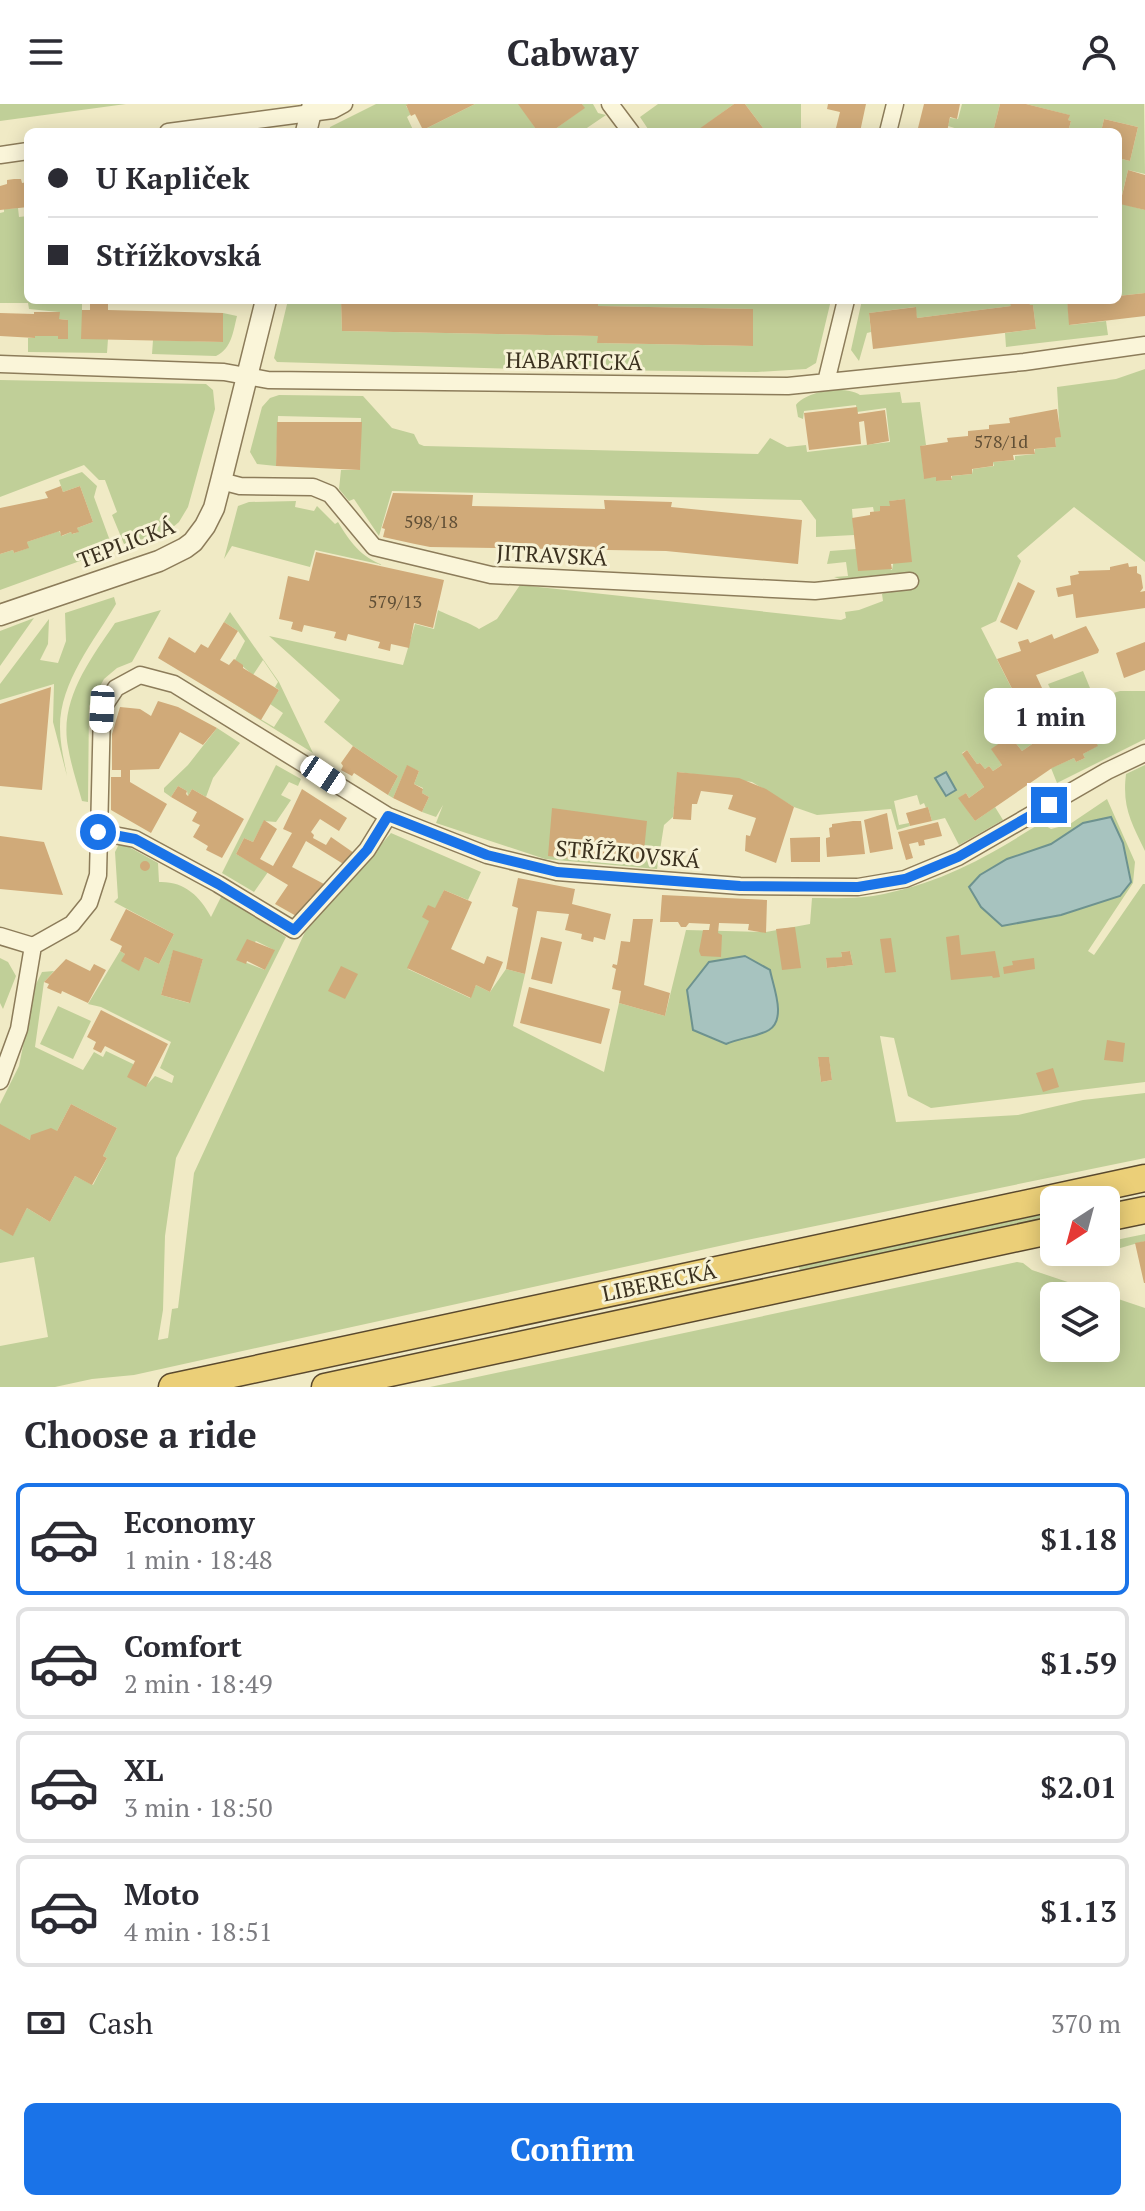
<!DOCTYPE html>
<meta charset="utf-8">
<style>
body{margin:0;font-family:"PT Serif",serif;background:#f7f7f7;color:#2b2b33;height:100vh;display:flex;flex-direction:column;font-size:30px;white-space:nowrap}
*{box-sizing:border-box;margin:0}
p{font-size:26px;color:#7c7c81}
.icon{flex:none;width:44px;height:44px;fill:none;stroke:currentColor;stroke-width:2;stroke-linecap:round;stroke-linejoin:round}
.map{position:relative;height:1283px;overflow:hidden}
.sheet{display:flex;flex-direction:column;background:#fff;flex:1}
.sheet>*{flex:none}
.hud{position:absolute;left:24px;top:24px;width:1098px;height:176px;border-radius:12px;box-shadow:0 4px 20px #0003;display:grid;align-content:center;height:176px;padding:0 24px;background:#fff}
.needle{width:52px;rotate:216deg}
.tools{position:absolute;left:1040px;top:1082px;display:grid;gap:16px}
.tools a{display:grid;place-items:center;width:80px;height:80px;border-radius:12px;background:#fff;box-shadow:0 4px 20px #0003;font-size:40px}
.end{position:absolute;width:36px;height:36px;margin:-18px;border:10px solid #1a73e8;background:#fff;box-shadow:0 0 0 4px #fff}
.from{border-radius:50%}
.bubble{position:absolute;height:56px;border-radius:12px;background:#fff;box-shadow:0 4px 20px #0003;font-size:26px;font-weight:800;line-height:56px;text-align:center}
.car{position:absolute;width:24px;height:48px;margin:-24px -12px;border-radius:10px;box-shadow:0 0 6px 2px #0007;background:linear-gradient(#fff 24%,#345 0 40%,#fff 0 76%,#345 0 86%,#fff 0)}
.hud b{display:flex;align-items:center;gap:28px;height:76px;font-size:30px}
.hud b+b{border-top:2px solid #e1e1e2}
.hud i{width:20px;height:20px;background:#2b2b33}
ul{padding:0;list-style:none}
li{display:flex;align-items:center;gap:24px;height:112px;margin:0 16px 12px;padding:0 8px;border:4px solid #e1e1e2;border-radius:12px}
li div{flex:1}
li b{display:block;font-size:30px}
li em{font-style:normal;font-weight:800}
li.selected{border-color:#1a73e8}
li>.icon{width:72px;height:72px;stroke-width:1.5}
h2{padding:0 24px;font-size:36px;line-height:96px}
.pay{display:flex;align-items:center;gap:20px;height:88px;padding:0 24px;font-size:30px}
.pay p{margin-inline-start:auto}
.button{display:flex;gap:16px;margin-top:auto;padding:16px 24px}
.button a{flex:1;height:92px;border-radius:12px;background:#1a73e8;color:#fff;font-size:32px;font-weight:800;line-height:92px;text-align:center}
header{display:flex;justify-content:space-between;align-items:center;height:104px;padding:0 24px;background:#fff;font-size:36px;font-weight:800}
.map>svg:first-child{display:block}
</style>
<header><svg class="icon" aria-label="menu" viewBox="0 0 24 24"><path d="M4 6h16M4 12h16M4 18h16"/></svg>Cabway<svg class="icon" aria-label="person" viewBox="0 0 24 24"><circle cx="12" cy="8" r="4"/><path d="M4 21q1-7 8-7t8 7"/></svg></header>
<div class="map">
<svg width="1145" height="1283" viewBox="0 0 1145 1283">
<rect width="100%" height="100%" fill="#f0eac5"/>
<path fill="#c0cf98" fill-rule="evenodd" d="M0,0H126L0,17Z
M376,0H408L406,2L411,10L407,13L414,28H329L330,23Z
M475,0H519L538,28H419Z
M582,0H593L598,9L606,11L581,28H551L584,4Z
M658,0H734L700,25L701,28H650L640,13Z
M745,0H801V28H766Z
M962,0H1000L993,28H961V26L948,22L950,14L958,15Z
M1026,0H1144L1145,70L1128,66L1120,99L1145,106V189L1118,192V54L1130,57L1138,23L1104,15L1101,28H1068L1071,17L1068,16L1069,11Z
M18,104L19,113L28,112V196H82V234L108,235L107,249L28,248V234H34L35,232H58L59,235H67L68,216L59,215V208L29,205L28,199H0V109L4,108V105Z
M288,196H341L342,227L598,232V239L753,242V205L598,202V196H831L816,259L806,265L757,268L515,265L277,258L274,254Z
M862,196H1067L1070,221L1106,217L1108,231L1006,243L1005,229L1036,225L1033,201H1030L1029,197L1011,199V202L917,214L915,203L869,209L871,228L867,229L859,257L851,246Z
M223,209L237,212C233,228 232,244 216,252L152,250L153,236L222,238Z
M1145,265V458L1074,403L1017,452L1021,457L996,517L981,524L1038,636L1022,647L1010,632L992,645L1002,661L993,667L989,662L985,665L980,659L977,660L967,646L962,649L984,683L969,694L966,689L959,694L975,717L995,703L1003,716L959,741L945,714L932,717L928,703L926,704L924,699L920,701L917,691L894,697L899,721L909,719L910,722L897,726L891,705L817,711L794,703L752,678L678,668L673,713L664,721L657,765L545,755L436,719L443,701L436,713L422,708L429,693L422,689L423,684L414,680L419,667L407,662L393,694L388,691L398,672L353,642L324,618L340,596L269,532L403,561L415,520L434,525L438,506C449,512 473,520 479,525L497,515L520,481L841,516L846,514L845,508L859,506L883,497L882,490L889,486L915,483L913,469L843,476L834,473L848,472L846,458L827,460L830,447L856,445L892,466L905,395L890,397V402L880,403V407L874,408L873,403L852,405L854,431L816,433V416L801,396L392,387L379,432L354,395L349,397L339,385L341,366H360L361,314L278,312L276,362L257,360L250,348L262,303L270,294L279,291L363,292L392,324L414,330L419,340L424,342L758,350L770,334L787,343L806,341L807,348L890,338L886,304L857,308L856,301L804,307L803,315L798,313L796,301C806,287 846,281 860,291L900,288L902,299L920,298L926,341L921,342L924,374L936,373L937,377L952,376V372L972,370L973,365L994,362L993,358L1015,356V352L1035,350V345L1056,343L1055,334L1060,333L1057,283L1116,275Z
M0,276L206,280L213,286L215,305L188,403L179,418L166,429L124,440L112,411L117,408L105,376H99L84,361L0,393Z
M82,368L97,382L94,393L113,445L0,486V450L13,446L14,449L28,444L27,438L59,427L62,432L71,428L73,430L78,428L77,424L93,418L80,382L63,388L59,376Z
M296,397L295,403L314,407L317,402L335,420L338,418C350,438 361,453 383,461L315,446L310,463L232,442L224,455L238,402L249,398Z
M114,493L116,500C94,537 60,578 60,623C60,640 64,656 67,672L53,618L54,580L0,596V580L49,515L48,540L40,556L58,559L66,537L65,509Z
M161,506L132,558L117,564L104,575L89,602L88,698L82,697C77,679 71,661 68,643C59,596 90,556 115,519Z
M230,508L279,578L313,649L225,594L274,623L283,609L270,600L279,586L275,583L278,578L263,556L253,571L235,556L245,537L238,527L224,518Z
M34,514L0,562V527Z
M1083,567L1099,606L1107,591L1120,587H1145V635L1057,679L1051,664L1074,654L1076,658L1085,654L1083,650L1097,642L1089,627L1068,621L1048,580Z
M217,624L240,639L213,674L206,693L192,685L188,692L187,687L178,682L171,693L164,688V684L188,661Z
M276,661L301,675L298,682L289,678L281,691L291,696L276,718L264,717L253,738L244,734L236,750L268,768L254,788L222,769Z
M1145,661V747C1131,718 1122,703 1126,670Z
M1107,695L1135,758L1133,779L1088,847L1094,851L1143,780H1145V978L931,1004L908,992L894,934L880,932L896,1018L1018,1011L1083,996L1145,989V1054L742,1137L134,1271L92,1275L55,1283H0V1242L48,1233L34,1153L0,1159V1125L13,1131L27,1104L50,1118L75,1072L93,1081L107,1054L103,1052L117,1024L71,1000L57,1027L52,1047L0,1021V1000L19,962L35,882L42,868L54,867L44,878L35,943L83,966L94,948L103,953L106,947L133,960L146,982L155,972L172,979L174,972L160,964L171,938L101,903L88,900L120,847L125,850L122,857L139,866L145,853L159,860L174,830L114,798L118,794L115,748L120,738L158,759L159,778C184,777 200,792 211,813L222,791L286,833L176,1054L165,1132L163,1206L158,1236L168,1234L172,1205L178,1204L194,1069L305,828L391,729L481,768L468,796L444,786L408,865L470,894L476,881L490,888L506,865L525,870L513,922L604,968L619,899L665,912L686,826L766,828L810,820L812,794C832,794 854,795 873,792C942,779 983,755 1041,719L1051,725L1070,720ZM1083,719L1026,817L1002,822L1007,755L1051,740ZM256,837L274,846L265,866L237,855ZM173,847L203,855L189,899L161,891ZM850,847L853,861L827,864L826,855L842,853L841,848ZM709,858L770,926L738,934L687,886ZM818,953L829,954L832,976L821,978Z
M0,854L8,858L16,872L3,905L0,899Z
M58,902L91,917L73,955L40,940Z
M1054,1105V1114L801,1168L797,1160Z
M1145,1130V1137L1092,1152L1082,1148H1106V1138Z
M1017,1158L1023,1159L1032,1166L1145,1204V1283H430ZM1054,1192H1106V1244H1054Z"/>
<path fill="#a7c3bf" stroke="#6d928f" stroke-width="2" d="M946,668L956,686L946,692L935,674Z
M1111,713L1123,739L1131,778L1120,792L1061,811L1002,822L981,803L969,783L980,771L1007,755L1051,740L1083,719Z
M745,852L770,866C773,882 787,915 769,926C757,933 739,934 726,940L693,926L687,886L709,858Z"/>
<path fill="#d0aa79" d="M408,0H475L423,26L415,10L411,12L406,1Z
M518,0H582L585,4L551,28H538Z
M734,0H745L766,28H701L699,25Z
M828,0H866L860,28H835L840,8L827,5Z
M924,0H960L957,15L950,13L947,28H917Z
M1000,0H1026L1070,11L1068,16L1071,17L1068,28H993Z
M1104,15L1138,23L1130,57L1118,54V28H1101Z
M1128,66L1145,71V106L1120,100Z
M14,75H21L22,79L28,78V103L0,106V82L7,80V76Z
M1145,189V212L1069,221L1067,196H1118V192Z
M90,196H108V206L223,209V238L81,235L82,206H90Z
M341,196H598V202L753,205V242L597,239L598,232L342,227Z
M1029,197L1030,201H1033L1036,225L873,245L869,209L916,203L917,214L1011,202L1010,199Z
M34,208H60L59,215L68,216V235H58V232H35V234L0,232V209L34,210Z
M857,303L858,310L885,306L889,337L867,341L864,317L859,318L861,340L809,346L804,309Z
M1057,305L1061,333L1055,334L1056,343L1034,345L1035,350L1013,351L1014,356L993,358V362L972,365V370L951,372L952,376L936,377V373L924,375L920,342L948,338L947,334L968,332V327L989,325V321L1010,319L1009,314Z
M277,318H362L360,366L276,362Z
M61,382L63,388L80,382L93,418L77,424L79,428L72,430L71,428L61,432L60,427L27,438L29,444L14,449L13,446L0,450V404L48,394L45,388Z
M393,389L473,391L472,402L605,405L604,396L672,398L671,403L802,416L798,460L666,447L430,443L415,440L383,433L385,425L382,424Z
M905,395L912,458L891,460L892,465L858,467L852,414L870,411V408L880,407V402H890L889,397Z
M316,448L444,476L433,524L414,519L409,544L391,540L390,547L378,544L380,538L348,530L346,537L334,534L336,528L304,521L302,528L291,525L293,518L279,515L288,472L309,477Z
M1128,459L1129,463L1137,462V469L1141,471L1143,484L1140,488L1145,487V504L1076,514L1073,490L1058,493L1056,484L1071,481L1070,472L1079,470L1078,467L1110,466V463Z
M1018,478L1035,487L1017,526L1000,518Z
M224,518L238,527L220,556L229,561L234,555L243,561V564L279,586L261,616L158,554L169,533L195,549L201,540L208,544Z
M1086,522L1099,546L1098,549L1036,571L1060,623L1099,607L1105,619L1089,627L1098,642L1083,650L1085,654L1076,658L1074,654L1052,664L975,717L958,694L966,689L969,694L984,683L962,650L967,646L977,660L980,659L985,665L989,662L993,667L1002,661L991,645L1010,632L1022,647L1038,636L997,555L1021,547L1018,538L1028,535L1030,539L1052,530L1054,535Z
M1145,538V566L1124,574L1116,549Z
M51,583L42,686L0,682V600Z
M158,597L178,603L217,624L203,641L180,628L159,665L130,666V678L167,700L151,729L111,706V673H121V666H112V630L120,603L140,605L151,612Z
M353,642L398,672L388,691L354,669L352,672L341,666L343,662L341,659Z
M407,661L419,667L414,680L423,685L422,689L429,693L422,708L393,694Z
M677,668L739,674L766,685L794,703L776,759L745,747L746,731L750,732L756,714L728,705L733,691L701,687L697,700H692L691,716L673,715Z
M178,682L187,687L186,690L188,692L192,685L244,715L222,754L206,746L208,742L193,733L200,721L192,717L197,708L171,693Z
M302,685L347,714L339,727L320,715L311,728L314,731L313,734L326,741L331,733L354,749L345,761L306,737L292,763L324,780L314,795L311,793L298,813L275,800L288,781L236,750L244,734L253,738L264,716L277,725L260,755L273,762L292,729L283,725Z
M928,703L932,717L910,722L906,709Z
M552,704L647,717L643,757L589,751L588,757L548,752Z
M887,709L893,745L870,749L864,716Z
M853,717H861L865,750L827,753L826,738V734L830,733L829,724L832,723V720Z
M938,718L942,732L924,736L925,741L919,742L918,738L909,740L913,754L906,756L898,728Z
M0,732L44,738L63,791L0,785Z
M820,733V758H791L790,734Z
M140 762a5 5 0 1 1 10 0a5 5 0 1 1-10 0Z
M518,774L575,785L572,800L611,810L605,836L594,833L593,838L581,835L582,830L565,826L569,810L537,807L525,870L506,865L518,804L512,802Z
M444,786L472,798L451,845L484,860L487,852L503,858L490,888L476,881L471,894L407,864L429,817L422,813L428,801L435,804Z
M662,791L767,796L766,829L748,826L749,820L719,819L718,829L722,831L721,853L701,852L699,847L703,826H709L710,820L689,819L686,823H681L678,818H660Z
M126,805L174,830L159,860L145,853L139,867L121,857L125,850L120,847L122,842L110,836Z
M633,815H653L644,881L670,889L665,912L619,899L621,887L612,885L616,865L612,863L613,860L617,861L621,837L630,838Z
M795,823L801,864L782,866L776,825Z
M959,831L961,851L995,847L1000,873L993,874L992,872L951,876L946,833Z
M541,833L562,838L552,880L531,875Z
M891,834L896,868L885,869L880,835Z
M247,835L275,846L265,866L247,857L246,860L236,856Z
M173,846L203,855L190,899L161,891Z
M850,847L853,861L827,864L826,854L842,853L841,848Z
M1034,854L1035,865L1004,870L1003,863L1013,861L1012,857Z
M66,855L90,867L94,860L106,866L88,899L62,887L61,890L47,884L49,880L44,878Z
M341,862L358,870L345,895L328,887Z
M529,883L610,905L601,940L520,919Z
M101,906L168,940L146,983L127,973L135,957L105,942L101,949L93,945L96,938L87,933Z
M1107,936L1125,939L1123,958L1104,956Z
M818,953H829L832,976L821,978Z
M1053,964L1059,983L1043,988L1036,969Z
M71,1000L117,1024L103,1052L107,1054L92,1081L75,1072L50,1118L27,1104L13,1132L0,1125V1020L30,1036L31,1031L51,1024L57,1027Z
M1145,1137V1179H1144L1135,1139Z"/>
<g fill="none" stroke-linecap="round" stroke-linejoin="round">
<defs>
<path id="minor" d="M610,0L631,28
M168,28L333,6L344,0
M888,28L895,0
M0,51L28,47
M0,260L224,268L268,276L788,282L1024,258L1145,241
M826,278L846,196
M221,377L240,382L313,383L330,390L374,443L491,471L815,487L910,477
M98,728L135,735L218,780L294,826L367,746L388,712
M0,832L33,842L72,820L89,799L98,771L102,605L116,584L140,571L174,580L388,712L487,751L557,768L740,782L858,783L905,775L958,753L1107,667L1145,649
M0,977L19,925L33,842"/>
<path id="tertiary" d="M306,28L313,0
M0,511L159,457L185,444L193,438L205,422L214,404L221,377L266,196"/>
<path id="trunk" d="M1106,1114L1145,1106
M172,1283L1145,1074
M325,1283L1054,1126"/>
</defs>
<use href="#minor" stroke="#8c7c5a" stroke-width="19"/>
<use href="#tertiary" stroke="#8c7c5a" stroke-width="23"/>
<use href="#trunk" stroke="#5a492e" stroke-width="29"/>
<use href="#minor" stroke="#faf5d9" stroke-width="16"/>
<use href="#tertiary" stroke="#faf5d9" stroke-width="20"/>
<use href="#trunk" stroke="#ebcf78" stroke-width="26"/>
</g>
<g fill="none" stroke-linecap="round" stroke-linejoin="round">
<path stroke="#1a73e8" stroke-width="10" d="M98,728L135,735L218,780L294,826L367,746L388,712L487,751L557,768L740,782L858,783L905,775L958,753L1049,701"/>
</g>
<g text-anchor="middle" stroke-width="6" stroke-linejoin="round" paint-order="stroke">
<g font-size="18" fill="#604f36">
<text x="1001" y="344">578/1d</text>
<text x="431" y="424">598/18</text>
<text x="395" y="504">579/13</text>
</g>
<g font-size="22" fill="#3b311f" stroke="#f7f2d5">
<text transform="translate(574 257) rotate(1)" y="8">HABARTICKÁ</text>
<text transform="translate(126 439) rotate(-21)" y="8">TEPLICKÁ</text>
<text transform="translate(552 451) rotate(3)" y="8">JITRAVSKÁ</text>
<text transform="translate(628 750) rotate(5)" y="8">STŘÍŽKOVSKÁ</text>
<text transform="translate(659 1178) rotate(-12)" y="8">LIBERECKÁ</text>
</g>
</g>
</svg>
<div class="tools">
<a><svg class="needle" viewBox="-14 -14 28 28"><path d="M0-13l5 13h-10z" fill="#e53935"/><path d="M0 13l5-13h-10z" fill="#7c7c81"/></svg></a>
<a><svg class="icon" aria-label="layers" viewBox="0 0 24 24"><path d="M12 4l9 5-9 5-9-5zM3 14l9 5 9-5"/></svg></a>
</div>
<i class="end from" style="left:98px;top:728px"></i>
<i class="end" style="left:1049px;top:701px"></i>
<div class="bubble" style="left:984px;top:584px;width:132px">1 min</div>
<i class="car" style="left:102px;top:605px;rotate:183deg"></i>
<i class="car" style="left:323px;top:671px;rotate:124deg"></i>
<div class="hud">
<b><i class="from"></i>U Kapliček</b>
<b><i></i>Střížkovská</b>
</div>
</div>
<section class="sheet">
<h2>Choose a ride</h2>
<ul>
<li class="selected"><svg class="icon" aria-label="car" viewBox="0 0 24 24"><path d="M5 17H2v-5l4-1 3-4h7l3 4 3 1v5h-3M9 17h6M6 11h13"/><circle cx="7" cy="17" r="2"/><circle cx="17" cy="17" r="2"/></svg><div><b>Economy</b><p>1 min · 18:48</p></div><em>$1.18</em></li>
<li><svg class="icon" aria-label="car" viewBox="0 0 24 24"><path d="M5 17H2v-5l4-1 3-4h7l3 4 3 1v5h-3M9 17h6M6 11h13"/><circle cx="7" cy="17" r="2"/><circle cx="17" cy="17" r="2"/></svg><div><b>Comfort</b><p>2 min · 18:49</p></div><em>$1.59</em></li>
<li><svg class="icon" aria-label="car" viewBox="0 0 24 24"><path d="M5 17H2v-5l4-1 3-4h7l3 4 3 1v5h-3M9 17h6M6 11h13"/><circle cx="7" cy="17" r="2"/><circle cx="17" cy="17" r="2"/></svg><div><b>XL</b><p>3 min · 18:50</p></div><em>$2.01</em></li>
<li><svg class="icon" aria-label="car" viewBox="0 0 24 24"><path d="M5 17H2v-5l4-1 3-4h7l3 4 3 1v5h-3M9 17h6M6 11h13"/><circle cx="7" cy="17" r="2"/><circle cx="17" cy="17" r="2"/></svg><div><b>Moto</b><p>4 min · 18:51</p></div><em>$1.13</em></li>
</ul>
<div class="pay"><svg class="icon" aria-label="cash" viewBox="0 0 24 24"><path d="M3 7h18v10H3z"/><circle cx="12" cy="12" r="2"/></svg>Cash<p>370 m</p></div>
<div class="button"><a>Confirm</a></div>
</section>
